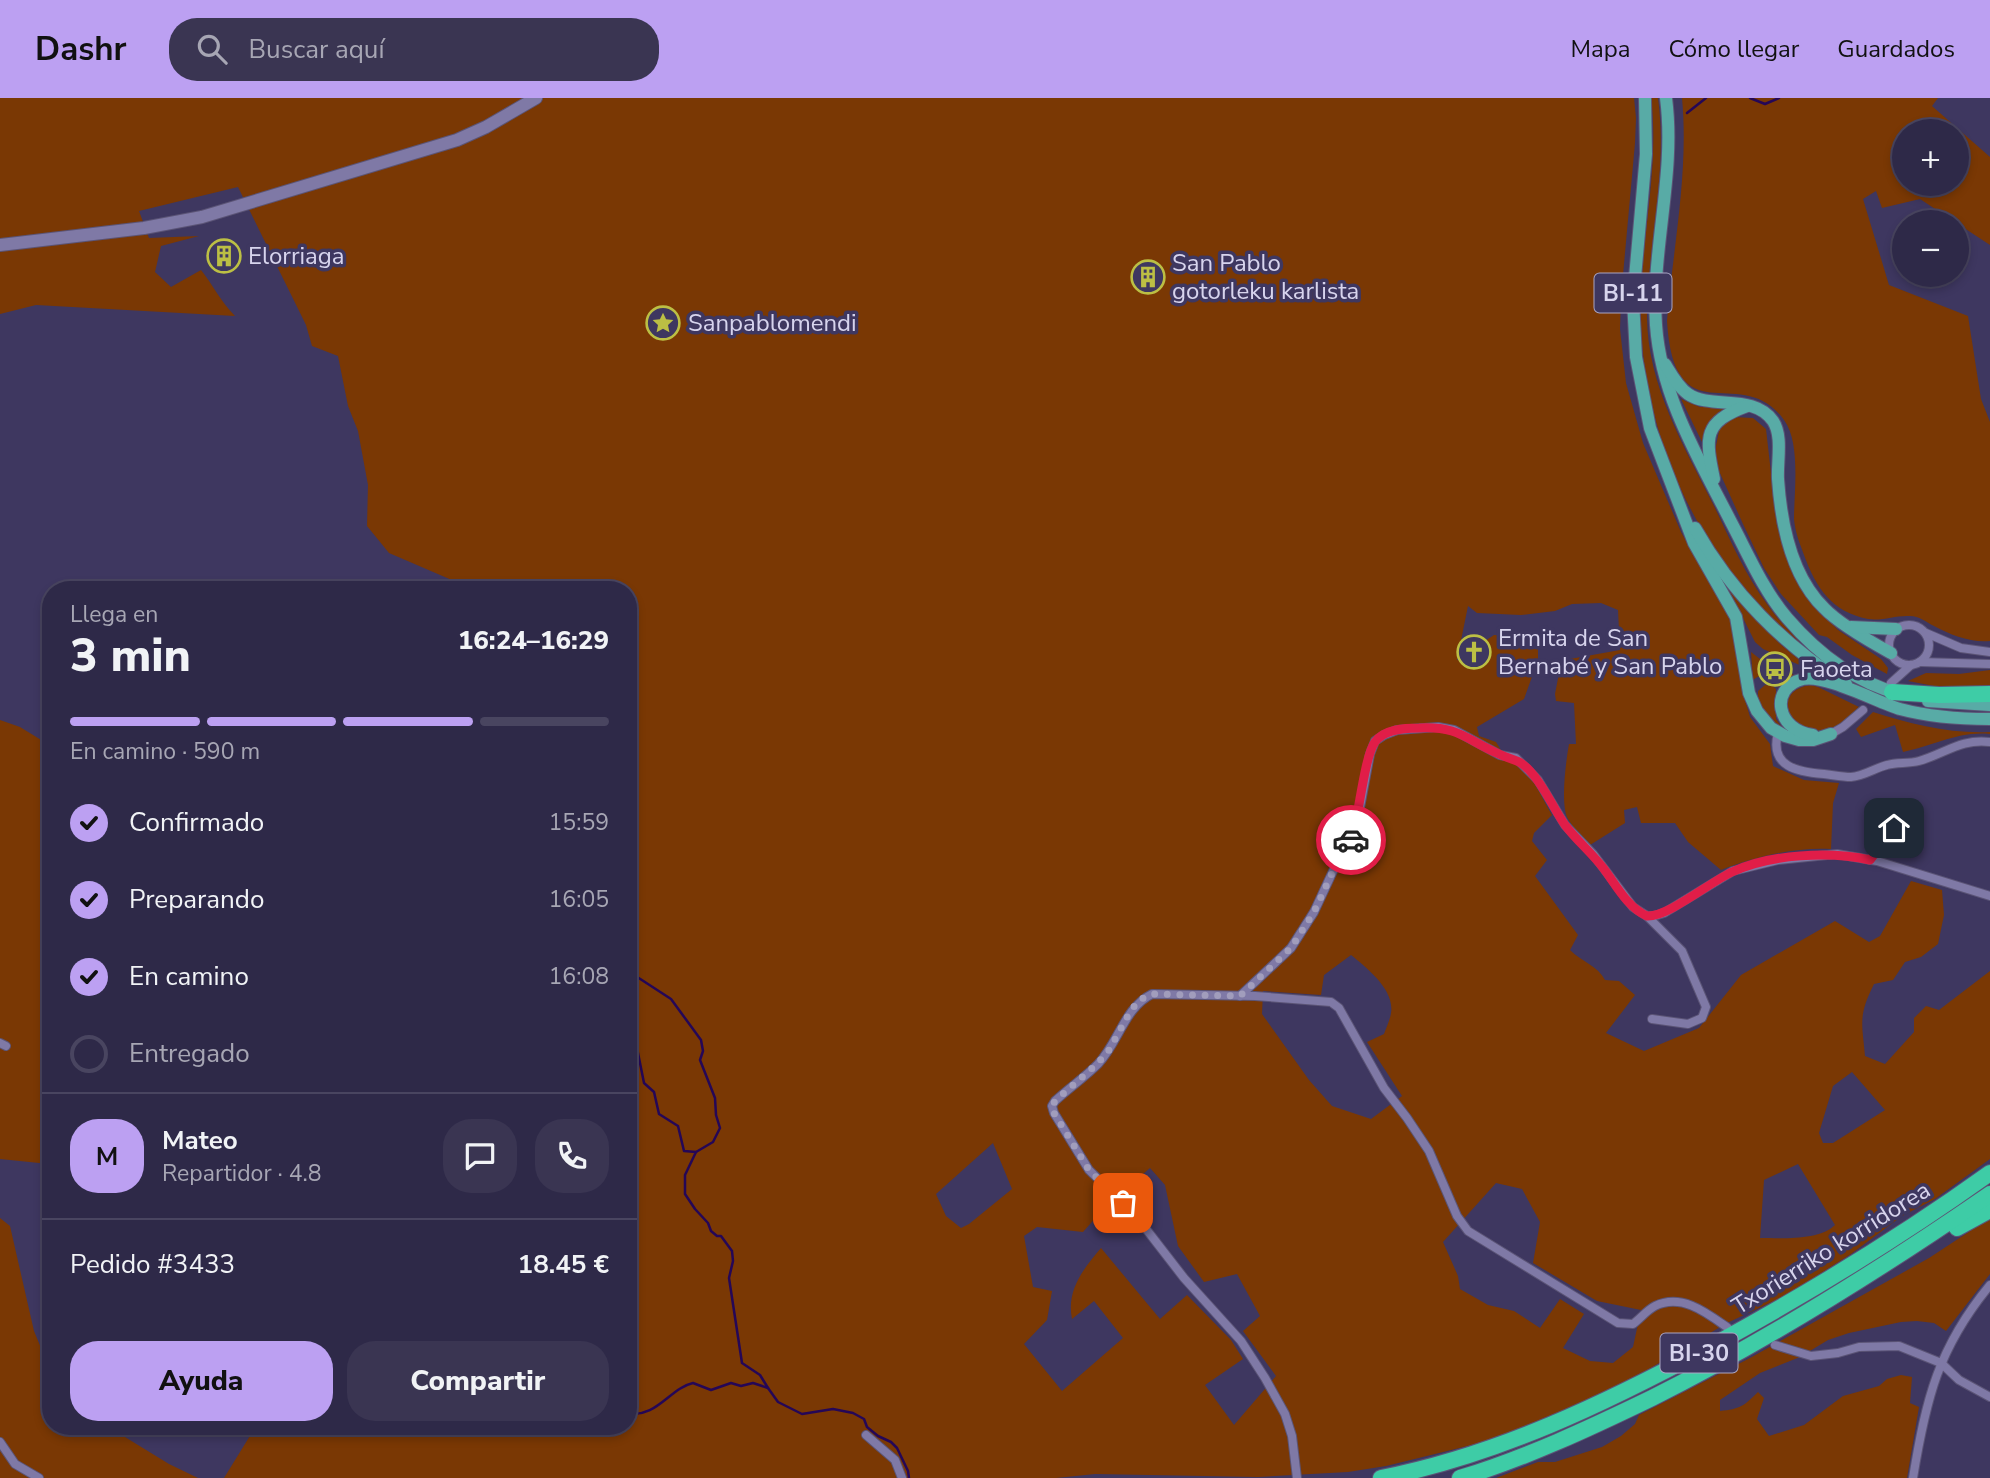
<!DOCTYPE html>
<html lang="es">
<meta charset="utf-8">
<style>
:root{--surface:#2e2948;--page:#3a3552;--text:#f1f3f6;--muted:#a7a6b4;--line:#494560;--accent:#bca0f2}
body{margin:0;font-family:"Nunito Sans",sans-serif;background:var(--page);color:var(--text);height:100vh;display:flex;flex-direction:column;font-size:26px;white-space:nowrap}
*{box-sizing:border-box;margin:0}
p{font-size:23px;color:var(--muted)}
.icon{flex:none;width:38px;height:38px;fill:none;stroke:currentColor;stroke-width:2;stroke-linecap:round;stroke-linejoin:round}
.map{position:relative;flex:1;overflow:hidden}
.side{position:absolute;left:42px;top:483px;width:595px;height:854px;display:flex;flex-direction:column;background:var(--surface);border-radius:28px;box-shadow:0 4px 10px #0003,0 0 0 2px var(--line)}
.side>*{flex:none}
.buttons{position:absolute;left:1892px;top:21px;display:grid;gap:14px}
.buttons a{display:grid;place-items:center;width:77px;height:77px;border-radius:50%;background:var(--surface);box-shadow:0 4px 10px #0003,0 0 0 2px var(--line);font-size:35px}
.pin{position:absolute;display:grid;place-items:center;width:60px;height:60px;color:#fff;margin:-30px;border-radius:14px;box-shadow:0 4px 10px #0006}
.courier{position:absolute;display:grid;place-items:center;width:70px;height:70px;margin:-35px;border:5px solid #e11d48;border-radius:50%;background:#fff;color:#222;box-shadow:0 2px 9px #0007}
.overview em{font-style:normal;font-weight:800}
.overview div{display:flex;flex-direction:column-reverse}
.overview{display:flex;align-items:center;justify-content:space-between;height:119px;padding:0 28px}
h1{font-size:46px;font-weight:800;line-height:52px}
.bar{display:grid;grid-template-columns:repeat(4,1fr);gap:10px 7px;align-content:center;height:84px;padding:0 28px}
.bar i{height:9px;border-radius:5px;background:var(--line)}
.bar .on{background:var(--accent)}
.bar p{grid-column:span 4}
.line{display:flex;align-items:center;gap:18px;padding:0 28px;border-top:2px solid var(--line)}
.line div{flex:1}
.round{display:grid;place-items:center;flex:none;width:74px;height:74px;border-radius:28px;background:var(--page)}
ol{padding:0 28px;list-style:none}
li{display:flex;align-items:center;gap:21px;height:77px}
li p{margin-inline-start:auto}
li .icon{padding:7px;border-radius:50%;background:var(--accent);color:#111;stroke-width:4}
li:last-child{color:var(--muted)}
li i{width:38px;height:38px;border:4px solid var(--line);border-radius:50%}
.primary-button{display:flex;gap:14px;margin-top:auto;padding:14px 28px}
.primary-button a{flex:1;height:80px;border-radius:28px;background:var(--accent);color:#111;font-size:28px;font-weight:800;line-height:80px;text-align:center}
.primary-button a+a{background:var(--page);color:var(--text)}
header{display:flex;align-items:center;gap:42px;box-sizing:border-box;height:98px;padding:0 35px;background:var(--accent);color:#111}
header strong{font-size:33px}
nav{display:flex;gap:38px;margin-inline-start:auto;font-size:24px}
.search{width:490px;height:63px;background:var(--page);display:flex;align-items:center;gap:18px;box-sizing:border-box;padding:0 24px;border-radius:28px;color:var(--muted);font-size:26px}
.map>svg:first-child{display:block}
.green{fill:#7a3804;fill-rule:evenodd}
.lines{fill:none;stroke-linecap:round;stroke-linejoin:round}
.stream{stroke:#250757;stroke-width:2.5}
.street-casing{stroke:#5b5476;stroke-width:10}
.secondary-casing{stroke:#5b5476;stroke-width:14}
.primary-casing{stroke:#5b5476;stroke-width:14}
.highway-casing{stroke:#5b5476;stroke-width:18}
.street{stroke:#7f79a6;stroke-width:8}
.secondary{stroke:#7f79a6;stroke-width:12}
.primary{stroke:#58aba6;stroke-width:12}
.highway{stroke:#3ecca6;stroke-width:16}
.done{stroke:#a19dbc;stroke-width:7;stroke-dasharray:0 12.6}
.route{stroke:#e11d48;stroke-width:9}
.labels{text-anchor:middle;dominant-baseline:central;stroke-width:7;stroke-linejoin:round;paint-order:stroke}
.shield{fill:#3e3760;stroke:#a9a5c3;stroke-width:2}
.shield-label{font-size:23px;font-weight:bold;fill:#d7d4ed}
.poi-label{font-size:24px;fill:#d7d4ed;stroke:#3e3760;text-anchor:start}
.street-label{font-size:24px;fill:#d7d4ed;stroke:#3e3760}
</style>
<header>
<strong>Dashr</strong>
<div class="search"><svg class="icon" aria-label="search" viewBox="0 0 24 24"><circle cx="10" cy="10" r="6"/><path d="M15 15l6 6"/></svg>Buscar aquí</div>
<nav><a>Mapa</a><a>Cómo llegar</a><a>Guardados</a></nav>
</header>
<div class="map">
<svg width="1990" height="1380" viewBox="0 0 1990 1380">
<rect width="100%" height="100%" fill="#3e3760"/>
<g class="green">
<path d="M0 0H1634L1636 20 1635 45 1621 199 1620 231 1626 285 1643 345 1681 434 1730 521 1745 602 1750 619 1770 646 1773 668 1804 682 1839 685 1833 705 1831 751C1794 749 1755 759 1721 772L1688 744 1675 725H1641L1637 709 1624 712 1625 725 1590 747C1582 739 1574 731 1568 721 1560 707 1566 663 1569 646H1576L1574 605 1556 603 1555 596 1560 570 1570 561 1620 552 1618 512 1601 505 1572 506 1555 513 1521 517 1477 515 1468 508 1457 562 1479 566 1485 543 1494 537 1535 540 1538 550V562L1524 601 1477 629 1479 638 1496 644 1507 662C1530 669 1540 697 1552 717L1534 735 1532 743 1547 762 1535 778 1578 837 1570 852C1582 864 1598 868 1605 882L1619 883 1635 897 1606 935 1644 953 1699 930 1741 877 1835 823 1869 844 1880 838 1911 783 1942 792 1944 817 1938 846 1921 859 1905 864 1893 882 1874 886C1858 918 1862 924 1865 958L1885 966 1914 934V920L1926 908 1939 912 1990 873V1061L1935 1101 1902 1118 1851 1156 1785 1198 1727 1225 1649 1271 1588 1302 1488 1343 1386 1368 1348 1374 1258 1379 1095 1376 1056 1380H224L256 1328H628V492H475L389 455 367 428 368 387 358 333 348 308 338 258 312 248 306 227 238 89 139 113 149 140 199 138 161 148 155 174 171 189 201 172C213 187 221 204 235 218L36 207 0 216ZM1351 857C1367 870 1395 892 1391 915 1390 922 1386 930 1384 936L1367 944 1402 998 1371 1021 1332 1008 1309 982 1262 916 1263 893 1321 897 1324 877ZM1852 974 1885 1012 1833 1045H1823L1819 1035 1833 988ZM993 1045 1012 1091 969 1126 961 1130 946 1118 936 1096ZM1798 1066 1835 1127C1819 1143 1781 1140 1760 1140L1764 1082ZM1150 1070 1165 1087 1178 1148 1204 1184 1237 1176 1260 1218 1243 1233 1276 1278 1234 1327 1205 1287 1243 1261 1231 1242 1187 1197 1160 1221 1101 1150C1084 1170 1066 1192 1072 1221L1094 1203 1123 1240 1062 1293 1024 1246 1047 1222 1052 1193 1033 1189 1024 1138 1037 1129 1083 1134 1107 1107ZM1496 1085 1522 1091 1540 1124 1533 1165 1597 1203 1641 1212 1633 1249 1613 1265 1590 1263 1563 1250 1584 1216 1560 1201 1540 1230 1514 1213 1488 1207 1460 1191 1458 1178 1443 1144Z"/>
<path d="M1651 0H1658C1668 73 1648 145 1647 218 1647 287 1684 348 1714 408 1730 441 1745 477 1767 506 1777 521 1790 533 1802 547 1774 524 1749 499 1727 471 1719 462 1713 450 1707 440 1661 365 1637 279 1641 191 1644 128 1659 63 1651 0Z"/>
<path d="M1682 0H1938L1932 8 1990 59V147L1920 101 1882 110 1876 93 1863 101 1889 187 1968 218 1981 301 1990 324V543C1971 545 1951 537 1934 528 1926 524 1919 518 1910 518 1896 517 1883 523 1868 521 1832 514 1816 490 1804 457 1800 446 1795 434 1794 421 1794 394 1801 345 1784 322 1742 262 1674 342 1667 223 1673 149 1689 75 1682 0ZM1904 33H1956V86H1904Z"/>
<path d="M1681 301 1700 309H1728C1712 316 1707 328 1702 344Z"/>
<polygon points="1733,319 1753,320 1766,331 1777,428 1789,465 1806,499 1838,532 1881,561 1888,570 1887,576 1852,557 1827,539 1819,537 1781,496 1764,470 1743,426 1719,373 1715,353 1720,328"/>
<polygon points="1727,488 1779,545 1813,573 1763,551 1755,544"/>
<path d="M1751 554 1764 564 1794 577 1783 585C1774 577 1763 574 1753 582Z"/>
<polygon points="1990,572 1990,589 1950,591 1908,583 1926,575 1959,576"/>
<path d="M1765 587 1773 588 1776 591V621L1784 632C1770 627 1757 608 1758 593Z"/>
<path d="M1811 587 1818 589 1859 609C1852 615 1846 623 1838 627 1796 650 1764 593 1811 587Z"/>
<path d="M1873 614C1910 626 1951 636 1990 634V636C1958 633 1933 648 1903 654L1895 627 1861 639 1856 631Z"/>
<polygon points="0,622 20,629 51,648 51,1065 49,1066 0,1061"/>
<polygon points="0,1120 10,1128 34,1233 51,1274 51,1328 107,1328 169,1366 198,1380 0,1380"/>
<path d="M1990 1120V1176L1946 1233 1934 1225 1917 1223 1901 1224 1849 1235 1828 1242 1800 1259 1760 1275 1720 1302V1313C1740 1311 1744 1308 1758 1294L1764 1300 1757 1321 1769 1338 1804 1327 1843 1298 1879 1288 1887 1281 1901 1277 1912 1279 1910 1305 1919 1309 1907 1380H1496L1538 1364H1555L1602 1349 1621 1338 1635 1326 1639 1317 1750 1260 1929 1160Z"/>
</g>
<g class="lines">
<g class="stream">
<polyline points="1750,0 1765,6 1779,0"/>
<polyline points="1687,15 1706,0"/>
<polyline points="628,873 671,901 701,942 703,953 700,962 715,1000 716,1017 720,1030 713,1044 696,1054"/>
<polyline points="628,946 637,950 644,985 654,994 659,1016 678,1028 684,1053 696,1054 685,1077 685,1096 695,1111 708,1125 711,1133 717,1138 721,1138 732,1153 733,1163 729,1180 742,1265 760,1277 768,1290"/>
<path d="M628 1315C656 1321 670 1290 693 1285L711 1292 731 1285 741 1288 753 1285 768 1290 778 1304 802 1316 833 1311 853 1315 864 1321 867 1329 878 1338 891 1344 897 1350 908 1373 909 1380"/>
</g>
<defs>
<g id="street">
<circle cx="1909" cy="547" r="20"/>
<polyline points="1926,535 1961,550 1990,554"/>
<polyline points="1920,564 1990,566"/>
<polyline points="1891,585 1911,567"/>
<path d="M1778 635C1769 669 1798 674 1824 676 1833 677 1842 679 1851 679 1864 678 1875 670 1887 667 1897 664 1908 666 1919 663 1944 656 1962 640 1990 644"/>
<polyline points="1831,636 1843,629 1863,612"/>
<path d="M1870 762C1882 748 1895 738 1892 719"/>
<polyline points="1647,818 1682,853 1706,909 1702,920 1688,926 1652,921"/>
<polyline points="1240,898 1291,850 1314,814 1334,771 1351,742 1358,720 1370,656 1375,643 1384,637 1397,632 1438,629 1454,632 1500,657 1516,660 1538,682 1565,727 1593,756 1633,809 1647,818 1654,818 1664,815 1733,773 1778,762 1837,756 1877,763 1990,798"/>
<polyline points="0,945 6,948"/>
<polyline points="1775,1247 1811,1258 1838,1255 1859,1249 1899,1248 1941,1265 1959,1282 1990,1299"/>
<polyline points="866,1337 895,1362 902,1380"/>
<polyline points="0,1344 15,1366 39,1380"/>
<path d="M1297 1380 1292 1338 1285 1316 1265 1280 1241 1243 1184 1180 1136 1118 1089 1072 1054 1015 1052 1008 1055 1003C1069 990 1085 979 1098 966 1119 944 1124 910 1152 896L1255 898 1331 904 1339 910 1384 990 1407 1020 1429 1053 1457 1118 1468 1133 1618 1225 1633 1226C1640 1221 1647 1212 1655 1208 1682 1195 1707 1215 1728 1230"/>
<path d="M1913 1380C1926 1301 1938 1250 1990 1187"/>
</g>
<polyline id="secondary" points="0,147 144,130 202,119 457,42 486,29 536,0"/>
<g id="primary">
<polyline points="1645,0 1646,56 1633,202 1636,259 1650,330 1694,445 1736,519 1749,595 1757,613 1771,630 1785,638 1799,642 1813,642 1831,636"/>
<path d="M1666 0C1676 76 1651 152 1656 227 1661 299 1699 361 1731 424 1748 456 1763 492 1787 520 1817 555 1855 584 1900 596"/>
<path d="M1665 266C1671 276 1678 289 1688 296 1711 312 1754 295 1773 323 1783 338 1777 363 1778 381 1781 425 1791 478 1824 510 1839 526 1871 544 1891 555"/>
<path d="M1714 381C1705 339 1703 324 1747 308"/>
<path d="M1695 430C1731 494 1784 548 1846 586"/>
<polyline points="1851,529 1896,531"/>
<polyline points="1928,603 1990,607"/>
<path d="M1813 637C1777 633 1768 590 1803 581 1825 576 1877 604 1900 611 1930 619 1959 621 1990 621"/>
</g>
<g id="highway">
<polyline points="1892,594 1939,597 1990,596"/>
<polyline points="1957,1130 1990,1112"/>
<path d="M1381 1380C1498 1357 1606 1305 1710 1249 1807 1196 1901 1139 1990 1075"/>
<path d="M1460 1380C1526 1360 1590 1330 1652 1300 1770 1241 1881 1171 1990 1096"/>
</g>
</defs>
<use href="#street" class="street-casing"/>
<use href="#secondary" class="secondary-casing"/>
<use href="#primary" class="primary-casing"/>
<use href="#highway" class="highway-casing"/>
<use href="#street" class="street"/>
<use href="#secondary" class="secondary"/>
<use href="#primary" class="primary"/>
<use href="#highway" class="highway"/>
</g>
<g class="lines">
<polyline class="done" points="1123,1105 1089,1072 1054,1015 1052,1008 1055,1003 1097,966 1109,952 1130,914 1139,902 1152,896 1240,898 1291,850 1314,814 1334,771 1351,742"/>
<path class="route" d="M1351 742C1359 719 1364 659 1375 644 1384 631 1405 630 1419 630 1459 628 1465 641 1499 656 1513 663 1518 660 1530 673 1545 689 1553 710 1565 727 1577 743 1592 755 1604 771 1616 787 1628 810 1647 818 1668 819 1710 784 1732 774 1770 756 1830 753 1870 762L1894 730"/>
</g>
<defs>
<symbol id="building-ring" viewBox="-11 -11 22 22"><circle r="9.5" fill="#3e3760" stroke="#bcbf44" stroke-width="1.5"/><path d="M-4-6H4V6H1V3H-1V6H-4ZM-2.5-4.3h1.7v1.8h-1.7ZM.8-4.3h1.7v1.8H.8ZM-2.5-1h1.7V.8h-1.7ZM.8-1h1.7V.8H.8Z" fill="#bcbf44"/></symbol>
<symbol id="sight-ring" viewBox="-11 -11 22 22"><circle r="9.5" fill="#3e3760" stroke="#bcbf44" stroke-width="1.5"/><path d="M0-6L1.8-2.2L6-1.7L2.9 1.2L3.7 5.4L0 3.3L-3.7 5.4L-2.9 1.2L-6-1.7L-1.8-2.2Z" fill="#bcbf44"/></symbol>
<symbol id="church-ring" viewBox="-11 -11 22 22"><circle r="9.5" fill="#3e3760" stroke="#bcbf44" stroke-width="1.5"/><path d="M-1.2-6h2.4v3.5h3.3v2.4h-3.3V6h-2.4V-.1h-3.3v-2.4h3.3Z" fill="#bcbf44"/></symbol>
<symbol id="bus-ring" viewBox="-11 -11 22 22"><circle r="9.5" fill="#3e3760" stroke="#bcbf44" stroke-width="1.5"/><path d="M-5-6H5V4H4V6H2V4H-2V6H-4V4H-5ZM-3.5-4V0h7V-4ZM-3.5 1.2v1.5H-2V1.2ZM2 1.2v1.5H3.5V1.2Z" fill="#bcbf44"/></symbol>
</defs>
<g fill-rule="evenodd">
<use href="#building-ring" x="205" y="139" width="38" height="38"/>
<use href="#building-ring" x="1129" y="160" width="38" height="38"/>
<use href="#sight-ring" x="644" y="206" width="38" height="38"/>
<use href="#church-ring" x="1455" y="535" width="38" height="38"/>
<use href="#bus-ring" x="1756" y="552" width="38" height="38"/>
</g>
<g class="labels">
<g class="shield">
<rect x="1594.5" y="175.5" width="77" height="39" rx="5"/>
<rect x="1660.5" y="1235.5" width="77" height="39" rx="5"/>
</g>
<g class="shield-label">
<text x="1633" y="195">BI-11</text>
<text x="1699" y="1255">BI-30</text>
</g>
<g class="poi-label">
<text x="248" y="158">Elorriaga</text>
<text x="1172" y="165">San Pablo<tspan x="1172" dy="28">gotorleku karlista</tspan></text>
<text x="688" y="225">Sanpablomendi</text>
<text x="1498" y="540">Ermita de San<tspan x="1498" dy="28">Bernabé y San Pablo</tspan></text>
<text x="1800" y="571">Faoeta</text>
</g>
<g class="street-label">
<text transform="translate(1831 1150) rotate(-32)">Txorierriko korridorea</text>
</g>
</g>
</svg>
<div class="buttons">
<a>+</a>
<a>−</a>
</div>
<div class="pin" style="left:1123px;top:1105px;background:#ea580c"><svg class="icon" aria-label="bag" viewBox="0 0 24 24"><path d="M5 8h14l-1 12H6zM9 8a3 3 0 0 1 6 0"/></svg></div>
<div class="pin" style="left:1894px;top:730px;background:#1f2937"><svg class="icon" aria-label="home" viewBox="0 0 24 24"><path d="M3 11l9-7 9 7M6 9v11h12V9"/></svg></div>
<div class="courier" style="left:1351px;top:742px"><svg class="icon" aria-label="car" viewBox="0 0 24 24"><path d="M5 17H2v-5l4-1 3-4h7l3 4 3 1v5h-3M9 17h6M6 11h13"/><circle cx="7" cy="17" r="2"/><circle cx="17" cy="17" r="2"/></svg></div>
<section class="side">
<div class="overview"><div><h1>3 min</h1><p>Llega en</p></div><em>16:24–16:29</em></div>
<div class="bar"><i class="on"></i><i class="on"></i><i class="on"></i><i></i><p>En camino · 590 m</p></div>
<ol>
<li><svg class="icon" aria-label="check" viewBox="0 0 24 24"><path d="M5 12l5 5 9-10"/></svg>Confirmado<p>15:59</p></li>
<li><svg class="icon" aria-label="check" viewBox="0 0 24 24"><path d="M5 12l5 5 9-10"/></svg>Preparando<p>16:05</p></li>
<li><svg class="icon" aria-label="check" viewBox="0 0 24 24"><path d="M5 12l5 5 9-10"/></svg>En camino<p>16:08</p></li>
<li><i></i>Entregado</li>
</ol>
<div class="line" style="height:126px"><b class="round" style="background:var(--accent);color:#111">M</b><div><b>Mateo</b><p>Repartidor · 4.8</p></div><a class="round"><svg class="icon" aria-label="chat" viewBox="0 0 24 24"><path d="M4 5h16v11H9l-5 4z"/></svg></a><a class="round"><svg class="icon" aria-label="phone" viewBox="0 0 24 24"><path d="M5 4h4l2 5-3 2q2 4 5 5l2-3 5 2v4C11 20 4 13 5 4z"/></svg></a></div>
<div class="line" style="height:91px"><div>Pedido #3433</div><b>18.45 €</b></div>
<div class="primary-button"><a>Ayuda</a><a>Compartir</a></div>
</section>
</div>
